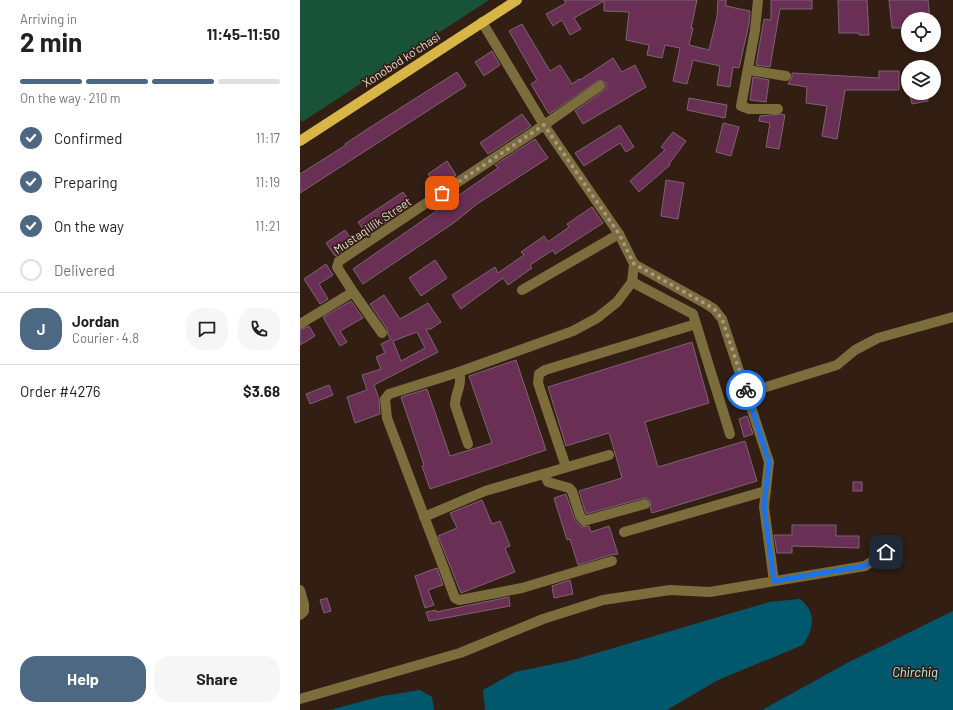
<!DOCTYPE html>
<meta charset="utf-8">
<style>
:root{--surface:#fff;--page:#f6f6f6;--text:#222;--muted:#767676;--line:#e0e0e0;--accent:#4c6883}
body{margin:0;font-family:Barlow,sans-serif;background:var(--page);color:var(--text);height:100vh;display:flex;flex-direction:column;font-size:15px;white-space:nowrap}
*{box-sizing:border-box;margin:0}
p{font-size:13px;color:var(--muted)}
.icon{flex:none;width:22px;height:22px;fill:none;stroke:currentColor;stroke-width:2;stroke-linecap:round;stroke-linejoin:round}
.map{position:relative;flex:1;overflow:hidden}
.details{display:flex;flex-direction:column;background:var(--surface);width:300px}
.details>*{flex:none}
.controls{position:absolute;left:601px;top:12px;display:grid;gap:8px}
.controls a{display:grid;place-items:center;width:40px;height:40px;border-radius:50%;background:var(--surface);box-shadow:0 2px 6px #0003;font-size:20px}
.pin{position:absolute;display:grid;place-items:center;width:34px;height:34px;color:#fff;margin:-17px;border-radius:8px;box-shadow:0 2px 6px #0006}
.courier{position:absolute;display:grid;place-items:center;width:40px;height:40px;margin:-20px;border:3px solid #1a73e8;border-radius:50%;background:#fff;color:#222;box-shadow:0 1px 5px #0007}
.overview em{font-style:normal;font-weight:700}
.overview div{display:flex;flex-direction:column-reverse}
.overview{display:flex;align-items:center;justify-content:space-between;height:68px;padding:0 20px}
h1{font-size:26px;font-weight:700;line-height:30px}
.bar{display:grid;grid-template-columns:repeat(4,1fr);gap:6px 4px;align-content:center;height:48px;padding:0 20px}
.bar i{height:5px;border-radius:3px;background:var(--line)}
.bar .on{background:var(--accent)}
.bar p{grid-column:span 4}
.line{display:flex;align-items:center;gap:10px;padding:0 20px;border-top:1px solid var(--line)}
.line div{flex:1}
.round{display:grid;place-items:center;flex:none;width:42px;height:42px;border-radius:16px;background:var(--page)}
ol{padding:0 20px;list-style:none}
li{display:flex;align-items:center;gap:12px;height:44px}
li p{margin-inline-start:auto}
li .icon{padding:4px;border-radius:50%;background:var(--accent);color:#fff;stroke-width:4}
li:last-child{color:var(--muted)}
li i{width:22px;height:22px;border:2px solid var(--line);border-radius:50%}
.action{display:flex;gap:8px;margin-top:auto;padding:8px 20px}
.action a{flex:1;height:46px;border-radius:16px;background:var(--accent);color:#fff;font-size:16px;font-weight:700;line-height:46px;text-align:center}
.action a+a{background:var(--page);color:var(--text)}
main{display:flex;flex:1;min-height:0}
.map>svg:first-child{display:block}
.green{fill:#185339}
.water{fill:#01586c}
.building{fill:#692f55;stroke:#7d6472;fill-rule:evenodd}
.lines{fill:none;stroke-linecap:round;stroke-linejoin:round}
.minor{stroke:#7c6d3c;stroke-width:10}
.major{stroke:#d7b647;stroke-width:10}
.done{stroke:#a7978e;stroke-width:4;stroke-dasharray:0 7.2}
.route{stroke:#1a73e8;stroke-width:5}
.labels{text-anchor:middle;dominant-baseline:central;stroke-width:3.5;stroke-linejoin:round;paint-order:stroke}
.street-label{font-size:12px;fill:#e6d8d1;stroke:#321e13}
.water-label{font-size:13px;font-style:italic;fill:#bdeaf9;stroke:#321e13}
</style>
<main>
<section class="details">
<div class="overview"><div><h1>2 min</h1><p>Arriving in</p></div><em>11:45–11:50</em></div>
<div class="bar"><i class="on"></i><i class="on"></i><i class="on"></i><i></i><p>On the way · 210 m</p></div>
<ol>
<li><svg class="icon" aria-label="check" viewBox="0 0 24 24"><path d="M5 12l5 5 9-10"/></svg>Confirmed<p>11:17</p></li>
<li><svg class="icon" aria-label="check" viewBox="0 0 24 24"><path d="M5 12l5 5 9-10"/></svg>Preparing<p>11:19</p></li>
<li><svg class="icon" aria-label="check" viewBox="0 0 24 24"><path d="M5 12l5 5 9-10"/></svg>On the way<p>11:21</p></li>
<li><i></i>Delivered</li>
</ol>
<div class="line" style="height:72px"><b class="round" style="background:var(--accent);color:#fff">J</b><div><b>Jordan</b><p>Courier · 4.8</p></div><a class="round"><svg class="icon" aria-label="chat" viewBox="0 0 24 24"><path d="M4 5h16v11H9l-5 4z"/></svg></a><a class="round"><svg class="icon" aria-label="phone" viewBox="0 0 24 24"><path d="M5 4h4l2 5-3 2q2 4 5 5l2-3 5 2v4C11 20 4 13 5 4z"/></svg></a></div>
<div class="line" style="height:52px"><div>Order #4276</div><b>$3.68</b></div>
<div class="action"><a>Help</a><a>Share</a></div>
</section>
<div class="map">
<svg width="653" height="710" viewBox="0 0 653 710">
<rect width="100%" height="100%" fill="#321e13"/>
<polygon class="green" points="0,0 189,0 2,122 0,118"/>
<g class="water">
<path d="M500 599C517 613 514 628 503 645L418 680 367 710H185L183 690 215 672 273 660 469 602Z"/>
<polygon points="653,611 653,710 462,710 547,663"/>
<polygon points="120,690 132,697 134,710 30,710 82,696"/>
</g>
<g class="building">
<polygon points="264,0 397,0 391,28 393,28 389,45 409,50 417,17 418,0 426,0 426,6 450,11 449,24 439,68 433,67 430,87 417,85 420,66 393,60 387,84 373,81 380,48 365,45 362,58 347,55 349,45 326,40 329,12 304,11 304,1 274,18 281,29 270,35 262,20 253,26 246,14 266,3"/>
<polygon points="471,0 512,0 512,9 480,9 470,67 456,65 464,19 471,20"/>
<polygon points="538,0 567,0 569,35 559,35 559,33 539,33"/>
<polygon points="589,0 628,0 630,19 608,19 608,28 592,28"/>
<polygon points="222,24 250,71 260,65 272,84 279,79 280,80 313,58 322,72 335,65 346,87 283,124 275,111 306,89 306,83 299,80 249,114 231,84 237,80 209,31"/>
<polygon points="192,51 200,65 184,76 175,62"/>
<polygon points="579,71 599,71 599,90 545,90 537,139 522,136 527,106 506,103 507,87 488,84 492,77 492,73 579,78"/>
<polygon points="157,72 166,86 0,193 0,174 46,145 45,144 69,128"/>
<polygon points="453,77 469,80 466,102 450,100"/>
<polygon points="627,93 628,101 612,104 610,96"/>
<polygon points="389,98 427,105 425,118 387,110"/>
<polygon points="222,114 231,126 188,154 180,143"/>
<polygon points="481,114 485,115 479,149 466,147 470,123 459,121 460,116"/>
<polygon points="423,123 439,127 431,156 416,152"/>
<polygon points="320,125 334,147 326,152 320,143 284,166 275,153"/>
<polygon points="373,132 386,141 369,164 370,165 339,192 330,181 365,150 361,147"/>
<polygon points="235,139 248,158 177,204 155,222 63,284 53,269 198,168 195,165"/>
<polygon points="147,161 156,175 137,188 128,174"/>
<polygon points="366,180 384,183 378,219 361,216"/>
<polygon points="103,192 112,205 67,235 58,222"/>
<polygon points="292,207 303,223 255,254 253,250 230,265 232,268 208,285 203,278 161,309 152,295 195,267 198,273 224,255 221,252 244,236 248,242 269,227 267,224"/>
<polygon points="45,230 54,243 35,256 26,243"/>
<polygon points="135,260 147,278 121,296 109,278"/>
<polygon points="26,264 33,275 19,284 28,299 20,304 4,279"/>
<path d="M84 295 100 319 128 303 141 322 131 329H126L138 352 74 385 79 399 80 414 55 423 47 397 67 390 62 375 81 369 76 357 85 353 81 344 91 339 88 335 87 329 70 304ZM117 332 125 348 101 361 93 341Z"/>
<polygon points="51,301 63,318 40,331 47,342 40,346 23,317"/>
<polygon points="9,326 15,336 0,345 0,330"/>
<polygon points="392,342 409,403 345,422 358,467 445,441 457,481 352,513 350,508 351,502 347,498 344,498 286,514 279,491 322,478 315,453 309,433 266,446 248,387"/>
<polygon points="216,360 246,450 130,489 122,466 124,465 101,397 127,389 150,456 192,443 169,376"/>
<polygon points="29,385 33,395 10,404 6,394"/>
<polygon points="447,416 453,434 444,437 439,419"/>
<rect x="553" y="482" width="9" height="9"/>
<polygon points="266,494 274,518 279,525 282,527 289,526 291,532 309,526 318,554 310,555 278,565 270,539 267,540 254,498"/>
<polygon points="182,500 192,524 200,521 210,546 205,548 215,572 161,593 138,536 157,528 150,513"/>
<polygon points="492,525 536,525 536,536 559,536 559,548 492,546 492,553 477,553 474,535 492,535"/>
<polygon points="137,568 143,585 128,590 134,605 125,608 115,576"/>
<polygon points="270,580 273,594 254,598 252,586"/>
<polygon points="209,597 210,606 129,621 126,612 136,610 136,612"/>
<polygon points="27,598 31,611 24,613 20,600"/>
</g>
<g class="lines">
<g class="minor">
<polyline points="458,0 455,30 441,106 449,109 478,109"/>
<polyline points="182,22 244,125 319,234 334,264 332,282 317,302 297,318 273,331 159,372 89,394 85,399 87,418 155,598 159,600 165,599 222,588 312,561"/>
<polyline points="448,70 486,76"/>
<polyline points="334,264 406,304 414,309 422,319 469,462 464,507 474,581"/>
<polyline points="222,290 319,234"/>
<polyline points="53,292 82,333"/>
<polyline points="0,324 53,292 37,267 39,261 244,125 300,86"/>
<polyline points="396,324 430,434"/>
<path d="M159 372C163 385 155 393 155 405L168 444"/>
<polyline points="447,393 537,365 555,350 578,338 653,317"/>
<polyline points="266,467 238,383 239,374 245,370 396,324 393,314 332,282"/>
<polyline points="244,474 248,482 269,488 272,491 280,516 284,521 345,504"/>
<polyline points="124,517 185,491 309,455"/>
<polyline points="324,532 466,491"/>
<polyline points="0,590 4,604 4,611 0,615"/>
<polyline points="0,699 160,653 243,619 303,600 370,590 410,592 565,566 586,552"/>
</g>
<polyline class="major" points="0,141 217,0"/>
</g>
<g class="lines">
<polyline class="done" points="142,193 244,125 319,234 334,264 406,304 414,309 422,319 446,390"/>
<polyline class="route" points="446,390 469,462 464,507 474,581 565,566 586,552"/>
</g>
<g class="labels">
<g class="street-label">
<text transform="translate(101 59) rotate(-33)">Xonobod koʻchasi</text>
<text transform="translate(72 225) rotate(-34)">Mustaqillik Street</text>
</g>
<g class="water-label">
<text x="615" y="672">Chirchiq</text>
</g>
</g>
</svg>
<div class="controls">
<a><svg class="icon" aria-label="locate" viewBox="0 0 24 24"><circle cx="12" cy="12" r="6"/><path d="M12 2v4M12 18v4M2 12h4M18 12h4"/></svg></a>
<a><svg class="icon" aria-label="layers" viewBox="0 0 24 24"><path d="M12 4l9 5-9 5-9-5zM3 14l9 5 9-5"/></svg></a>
</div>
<div class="pin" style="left:142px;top:193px;background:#ea580c"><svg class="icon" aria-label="bag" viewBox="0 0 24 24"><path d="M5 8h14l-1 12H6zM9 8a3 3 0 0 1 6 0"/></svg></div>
<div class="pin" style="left:586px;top:552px;background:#1f2937"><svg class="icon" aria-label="home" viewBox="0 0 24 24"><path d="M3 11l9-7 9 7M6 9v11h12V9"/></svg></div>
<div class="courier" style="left:446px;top:390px"><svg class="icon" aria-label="bike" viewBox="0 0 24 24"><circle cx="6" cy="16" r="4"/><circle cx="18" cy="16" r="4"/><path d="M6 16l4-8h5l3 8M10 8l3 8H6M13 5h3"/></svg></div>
</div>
</main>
